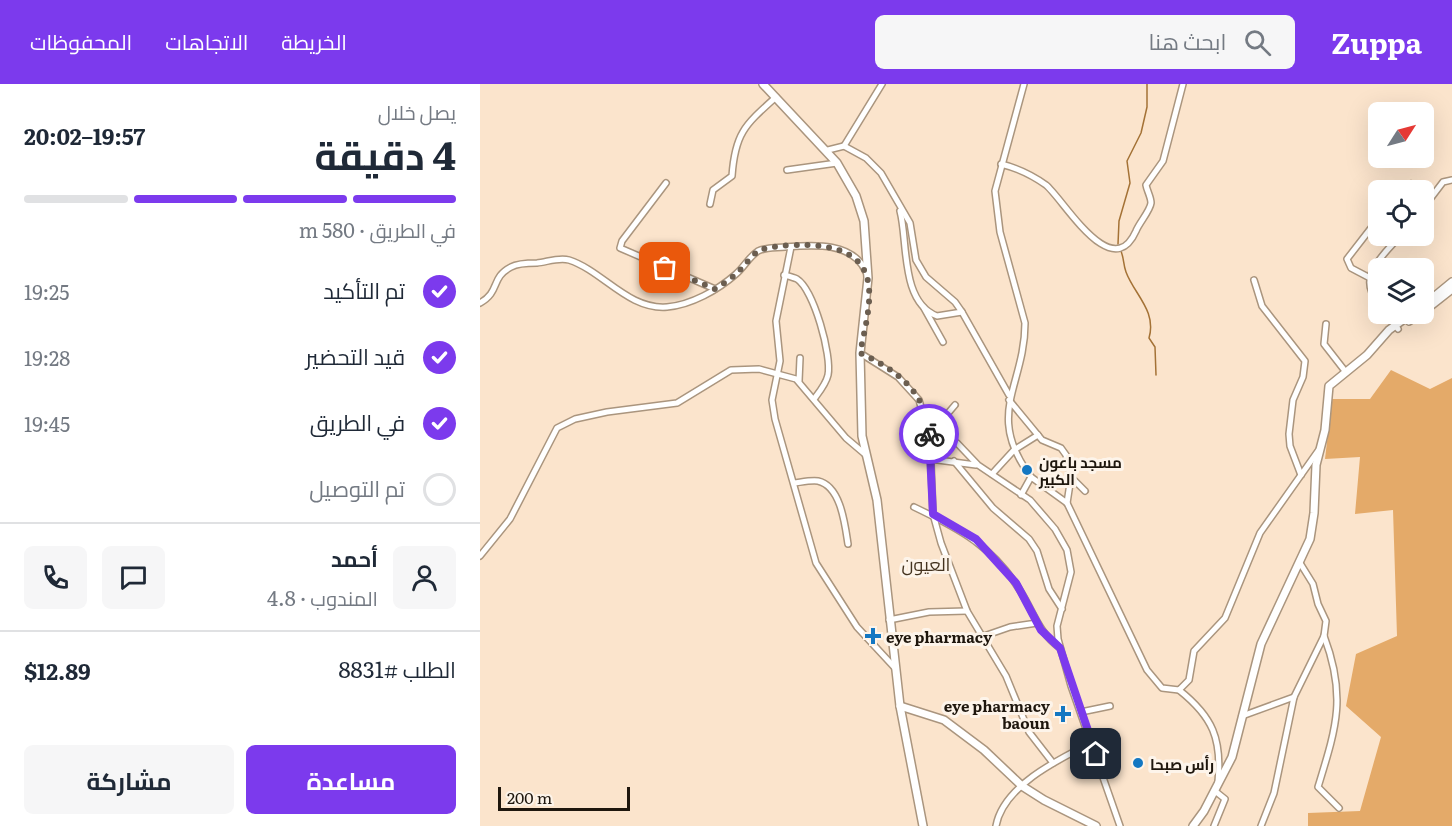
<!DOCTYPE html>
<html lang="ar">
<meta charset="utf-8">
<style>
:root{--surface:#fff;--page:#f6f6f7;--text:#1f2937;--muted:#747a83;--line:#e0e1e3;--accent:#7c3aed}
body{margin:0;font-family:Literata,Cairo,serif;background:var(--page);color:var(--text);direction:rtl;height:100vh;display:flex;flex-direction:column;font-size:22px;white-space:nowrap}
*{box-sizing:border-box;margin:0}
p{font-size:20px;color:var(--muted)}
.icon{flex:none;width:33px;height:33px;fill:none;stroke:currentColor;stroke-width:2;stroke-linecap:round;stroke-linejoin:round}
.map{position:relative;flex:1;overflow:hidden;direction:ltr}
.details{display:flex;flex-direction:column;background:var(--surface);width:480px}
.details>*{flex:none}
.needle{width:39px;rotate:54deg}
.tools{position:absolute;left:888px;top:18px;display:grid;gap:12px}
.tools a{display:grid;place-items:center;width:66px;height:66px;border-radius:9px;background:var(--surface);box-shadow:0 6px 24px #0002;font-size:30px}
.scale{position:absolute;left:18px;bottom:15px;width:132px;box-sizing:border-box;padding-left:6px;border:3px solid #1e160d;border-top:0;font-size:16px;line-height:21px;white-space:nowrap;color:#1e160d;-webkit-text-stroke:4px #fdf4ea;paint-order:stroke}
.pin{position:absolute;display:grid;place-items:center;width:51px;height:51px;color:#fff;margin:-26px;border-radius:12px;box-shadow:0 3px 9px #0006}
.courier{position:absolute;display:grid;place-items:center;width:60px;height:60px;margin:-30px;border:4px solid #7c3aed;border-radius:50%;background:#fff;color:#222;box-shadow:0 2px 8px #0007}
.headline em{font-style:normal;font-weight:700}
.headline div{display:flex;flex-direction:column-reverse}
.headline{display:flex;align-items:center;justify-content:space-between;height:102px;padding:0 24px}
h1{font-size:39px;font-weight:700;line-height:45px}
.bar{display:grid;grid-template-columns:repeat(4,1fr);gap:9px 6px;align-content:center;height:72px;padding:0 24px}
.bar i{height:8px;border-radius:4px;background:var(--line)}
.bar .active{background:var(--accent)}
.bar p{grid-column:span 4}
.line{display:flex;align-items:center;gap:15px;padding:0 24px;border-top:2px solid var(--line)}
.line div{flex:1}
.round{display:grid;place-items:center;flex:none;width:63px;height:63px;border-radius:9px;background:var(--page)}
ol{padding:0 24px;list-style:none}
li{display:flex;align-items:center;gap:18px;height:66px}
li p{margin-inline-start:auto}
li .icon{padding:6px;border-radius:50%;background:var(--accent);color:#fff;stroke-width:4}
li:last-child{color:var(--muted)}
li i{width:33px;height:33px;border:3px solid var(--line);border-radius:50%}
.button{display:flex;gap:12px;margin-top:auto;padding:12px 24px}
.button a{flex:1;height:69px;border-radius:9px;background:var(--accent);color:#fff;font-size:24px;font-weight:700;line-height:69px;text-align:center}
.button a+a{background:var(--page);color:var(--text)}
header{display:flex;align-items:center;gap:36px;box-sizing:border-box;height:84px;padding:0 30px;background:var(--accent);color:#fff}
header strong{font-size:28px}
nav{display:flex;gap:33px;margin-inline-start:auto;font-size:21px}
.search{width:420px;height:54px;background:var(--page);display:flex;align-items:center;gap:15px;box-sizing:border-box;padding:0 21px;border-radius:9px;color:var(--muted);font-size:22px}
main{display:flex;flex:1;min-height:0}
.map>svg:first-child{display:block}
.green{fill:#e4aa69}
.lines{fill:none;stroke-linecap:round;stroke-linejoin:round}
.stream{stroke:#a47236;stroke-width:1.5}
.minor-casing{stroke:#aa957e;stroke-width:8}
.tertiary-casing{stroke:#aa957e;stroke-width:10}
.minor{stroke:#fff;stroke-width:5}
.tertiary{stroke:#fff;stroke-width:7}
.done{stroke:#6b5e50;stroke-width:6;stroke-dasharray:0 10.8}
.route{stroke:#7c3aed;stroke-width:8}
.poi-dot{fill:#1377c2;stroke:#fdf4ea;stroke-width:2}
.labels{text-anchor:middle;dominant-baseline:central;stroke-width:6;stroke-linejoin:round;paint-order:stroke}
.poi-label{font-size:15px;font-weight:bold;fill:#1e160d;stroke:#fdf4ea;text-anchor:start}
.quarter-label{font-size:18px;fill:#44331f;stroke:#fdf4ea}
</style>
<header>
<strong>Zuppa</strong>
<div class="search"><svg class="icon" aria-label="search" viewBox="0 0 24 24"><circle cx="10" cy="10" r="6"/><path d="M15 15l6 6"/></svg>ابحث هنا</div>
<nav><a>الخريطة</a><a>الاتجاهات</a><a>المحفوظات</a></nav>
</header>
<main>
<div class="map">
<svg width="972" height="742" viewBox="0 0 972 742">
<rect width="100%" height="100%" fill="#fbe4cc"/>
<polygon class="green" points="911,286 950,305 972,294 972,742 828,742 828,729 880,727 901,653 866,622 876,570 917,552 913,426 875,430 880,373 845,375 852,315 890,315"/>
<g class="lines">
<g class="stream">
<polyline points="638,160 639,137 650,99 647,77 661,49 667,23 667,0"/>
<path d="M640 165C644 172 643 180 646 188 654 210 677 227 669 254L675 263 676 291"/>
</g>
<defs>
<g id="minor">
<path d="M544 0 515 107 520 148 545 239C545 302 504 330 551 393"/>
<polyline points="364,62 402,0"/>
<polyline points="348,66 364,62 386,74 401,89 430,139 436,176 446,193 475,218 482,228 529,311"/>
<path d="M521 80C537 84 552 91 566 101 584 116 632 201 656 147 659 139 670 127 671 119 671 113 667 107 666 101L683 77 703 0"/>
<polyline points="307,86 357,79"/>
<polyline points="186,99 142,157 140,164 235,205"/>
<polyline points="925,106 931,100"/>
<path d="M230 120 233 106 252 92C255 49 265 41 296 13"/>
<polyline points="944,123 963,98 972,96"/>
<path d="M420 127C428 156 420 218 457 232L482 228"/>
<polyline points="311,163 296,237 300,277 292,316 295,335 336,479 377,543 415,584"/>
<path d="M304 191C308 192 313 193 317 195 334 206 352 272 348 291 346 300 340 307 334 315"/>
<polyline points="890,194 871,184 867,175 898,135"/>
<polyline points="774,196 782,222 825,277 823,293 813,316 809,350 810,362 821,391"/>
<path d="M898 218C876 192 903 172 920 152"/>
<path d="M0 219C21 207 10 194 31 183 38 179 49 179 57 179 67 178 79 173 89 176 123 187 148 226 187 223 211 221 238 206 256 190 264 183 269 173 278 167 286 163 296 164 305 163 332 161 373 157 386 188"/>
<polyline points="444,224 463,258"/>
<polyline points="907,230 918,245"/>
<polyline points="846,240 844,260 865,287"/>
<polyline points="380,269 418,293 439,316 450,355 453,430 461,459 487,527 526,592 549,648 573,679"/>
<polyline points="319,297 320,274"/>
<polyline points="529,316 562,356 581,364 586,371 591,393 587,419"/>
<polyline points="447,345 477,359 498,381 550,416 575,445 587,466 591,488 577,542 578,555 591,602 640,742"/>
<polyline points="452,348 475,321"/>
<polyline points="450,375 496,381"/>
<polyline points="474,377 513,424 549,455 557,467 569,505 582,525"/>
<polyline points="512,390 534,366 558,351"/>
<polyline points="591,393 605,407"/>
<path d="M314 399C322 398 331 396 338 397 361 402 365 441 368 460"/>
<polyline points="541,411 551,393 587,419 667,586 682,604 699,606 709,596 714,567 745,534 780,449 838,367"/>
<path d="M434 423C480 445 514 463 541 508 554 529 559 549 580 564"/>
<polyline points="0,472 30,435 77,344 95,335 127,328 197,319 251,286 279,285 316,295 366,354 386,371"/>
<polyline points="409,536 449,528 487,527"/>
<polyline points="504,552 530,543 557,539"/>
<path d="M844 552C867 613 856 644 838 703L859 724"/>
<path d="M699 606C733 633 742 655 738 698"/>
<polyline points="601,628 630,622"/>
<polyline points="762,632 814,613"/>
<path d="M516 742C523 702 579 675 611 659"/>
<polyline points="734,742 745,715 735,707"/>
<polyline points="781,742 794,709 814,613 844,552 846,537 838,520 833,500 820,479"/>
</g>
<g id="tertiary">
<polyline points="283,0 357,79 376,112 384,137 388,194 380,269 382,352 397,416 420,622 443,742"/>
<polyline points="944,221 972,198"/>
<polyline points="944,227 972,205"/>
<polyline points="929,237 939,230"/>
<polyline points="420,622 464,636 504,666 542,702 564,716 616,742"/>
<polyline points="713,742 724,727 752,673 781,560 830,455 834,429 836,381 845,346 849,302 887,271 909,246 931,230"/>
</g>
</defs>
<use href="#minor" class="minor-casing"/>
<use href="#tertiary" class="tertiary-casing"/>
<use href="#minor" class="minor"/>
<use href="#tertiary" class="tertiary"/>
</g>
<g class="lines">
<path class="done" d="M185 184 235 205C243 200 251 195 257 189 265 182 271 171 280 166 293 161 326 160 340 162 406 170 390 220 380 269 405 280 435 299 444 327 447 335 446 343 449 350"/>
<polyline class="route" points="449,350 453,430 496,455 536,499 561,546 580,564 616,670"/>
</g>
<g class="poi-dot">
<circle cx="547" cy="386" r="6"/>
<path d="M390 543h6v6h6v6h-6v6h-6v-6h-6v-6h6z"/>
<path d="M580 621h6v6h6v6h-6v6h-6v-6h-6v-6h6z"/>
<circle cx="658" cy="679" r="6"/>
</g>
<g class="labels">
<g class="poi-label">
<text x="559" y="377">مسجد باعون<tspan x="559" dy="17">الكبير</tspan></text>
<text x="406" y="552">eye pharmacy</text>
<text x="570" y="621" text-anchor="end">eye pharmacy<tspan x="570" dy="17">baoun</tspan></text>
<text x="670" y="679">رأس صبحا</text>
</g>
<g class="quarter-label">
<text x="446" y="479">العيون</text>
</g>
</g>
</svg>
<div class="tools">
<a><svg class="needle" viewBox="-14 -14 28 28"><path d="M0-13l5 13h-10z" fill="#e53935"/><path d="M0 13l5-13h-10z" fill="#747a83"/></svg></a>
<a><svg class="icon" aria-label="locate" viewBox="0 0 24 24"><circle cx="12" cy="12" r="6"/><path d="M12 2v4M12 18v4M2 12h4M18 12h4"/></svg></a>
<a><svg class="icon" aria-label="layers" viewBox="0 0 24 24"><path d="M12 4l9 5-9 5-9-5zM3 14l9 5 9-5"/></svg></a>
</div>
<div class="scale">200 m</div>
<div class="pin" style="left:185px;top:184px;background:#ea580c"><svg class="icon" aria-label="bag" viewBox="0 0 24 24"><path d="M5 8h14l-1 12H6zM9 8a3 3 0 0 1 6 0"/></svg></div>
<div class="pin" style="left:616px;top:670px;background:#1f2937"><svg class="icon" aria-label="home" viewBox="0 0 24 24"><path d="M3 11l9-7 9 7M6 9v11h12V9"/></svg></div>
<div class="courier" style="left:449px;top:350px"><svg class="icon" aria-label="bike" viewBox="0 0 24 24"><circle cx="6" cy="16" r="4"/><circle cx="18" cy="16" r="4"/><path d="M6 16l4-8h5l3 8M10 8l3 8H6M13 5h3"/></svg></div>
</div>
<section class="details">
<div class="headline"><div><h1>4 دقيقة</h1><p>يصل خلال</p></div><em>19:57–20:02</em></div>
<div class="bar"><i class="active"></i><i class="active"></i><i class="active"></i><i></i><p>في الطريق · 580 m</p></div>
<ol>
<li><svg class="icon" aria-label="check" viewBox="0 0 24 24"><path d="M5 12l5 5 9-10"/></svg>تم التأكيد<p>19:25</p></li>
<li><svg class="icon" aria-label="check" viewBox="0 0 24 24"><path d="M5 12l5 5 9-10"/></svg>قيد التحضير<p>19:28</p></li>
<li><svg class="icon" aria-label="check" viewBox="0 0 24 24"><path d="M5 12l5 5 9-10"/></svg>في الطريق<p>19:45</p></li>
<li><i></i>تم التوصيل</li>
</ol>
<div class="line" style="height:108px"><a class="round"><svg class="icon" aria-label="person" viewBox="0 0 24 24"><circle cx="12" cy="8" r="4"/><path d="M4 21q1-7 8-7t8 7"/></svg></a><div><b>أحمد</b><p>المندوب · 4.8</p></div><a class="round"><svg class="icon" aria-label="chat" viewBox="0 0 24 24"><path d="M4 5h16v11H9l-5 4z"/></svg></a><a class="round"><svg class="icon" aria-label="phone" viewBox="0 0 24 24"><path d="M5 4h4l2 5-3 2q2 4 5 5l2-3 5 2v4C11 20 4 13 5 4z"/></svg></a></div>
<div class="line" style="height:78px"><div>الطلب #8831</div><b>$12.89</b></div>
<div class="button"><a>مساعدة</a><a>مشاركة</a></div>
</section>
</main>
